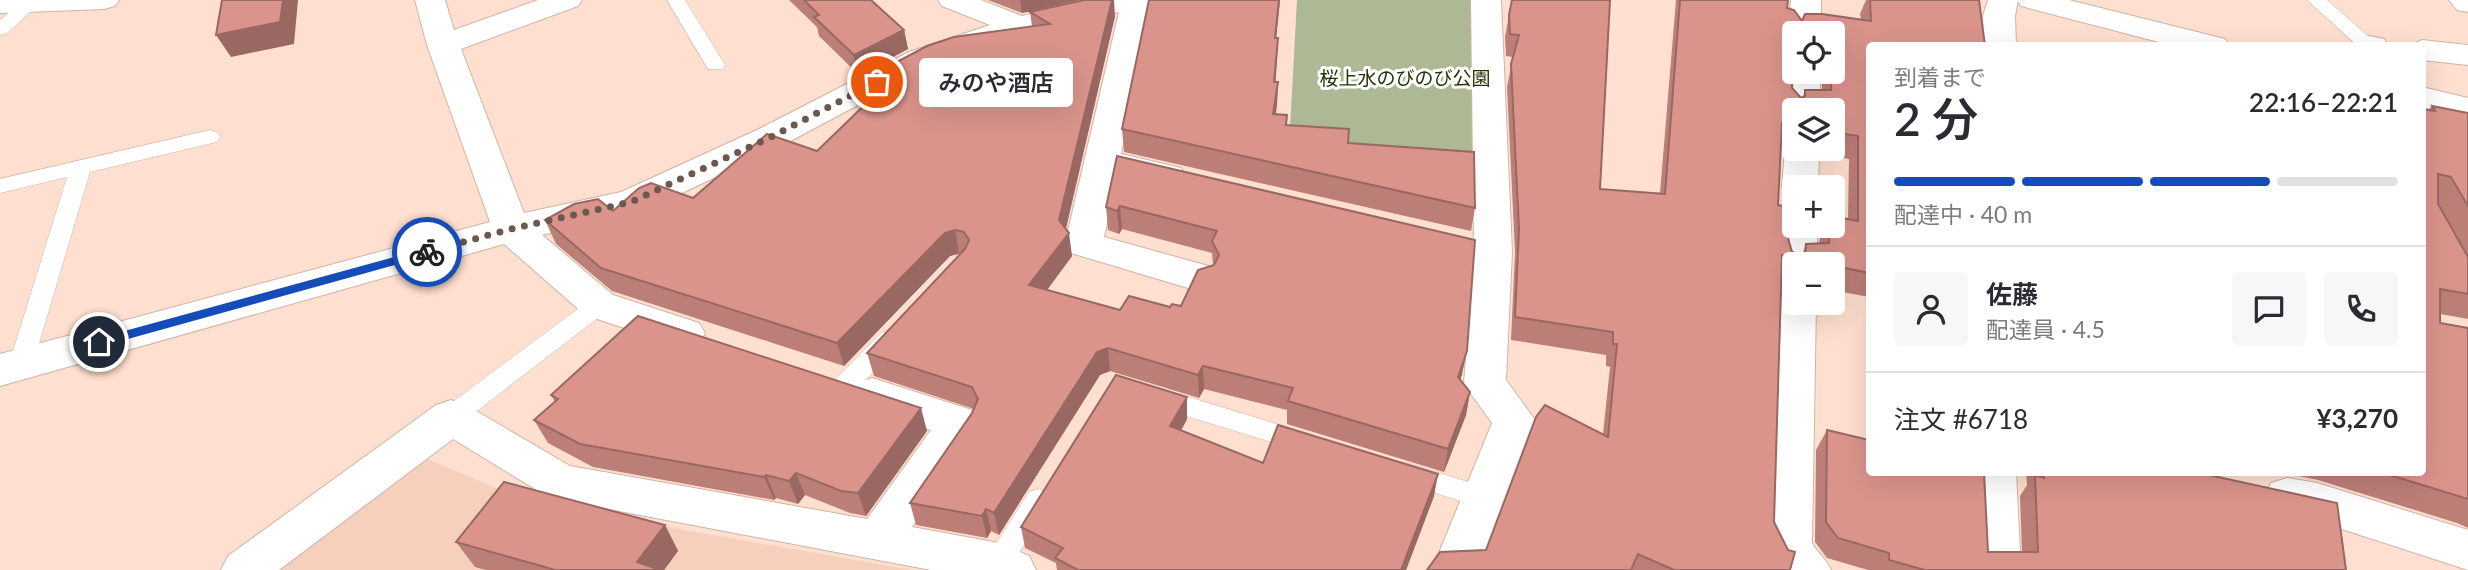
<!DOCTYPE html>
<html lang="ja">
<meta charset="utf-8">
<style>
:root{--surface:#fff;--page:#f7f7f7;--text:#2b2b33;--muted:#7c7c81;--line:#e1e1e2;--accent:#164cb8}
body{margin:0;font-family:Lato,"Noto Sans JP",sans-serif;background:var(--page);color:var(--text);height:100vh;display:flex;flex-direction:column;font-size:26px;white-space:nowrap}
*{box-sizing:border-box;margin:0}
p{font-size:23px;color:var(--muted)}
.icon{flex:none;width:38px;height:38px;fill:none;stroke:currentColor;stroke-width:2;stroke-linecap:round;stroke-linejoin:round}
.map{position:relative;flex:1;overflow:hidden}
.drawer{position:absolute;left:1866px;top:42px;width:560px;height:434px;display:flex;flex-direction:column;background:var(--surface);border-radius:7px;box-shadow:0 7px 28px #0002}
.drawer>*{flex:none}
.tools{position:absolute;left:1782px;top:21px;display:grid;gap:14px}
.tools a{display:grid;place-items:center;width:63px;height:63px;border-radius:7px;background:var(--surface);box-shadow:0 7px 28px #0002;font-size:35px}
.pin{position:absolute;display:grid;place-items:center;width:60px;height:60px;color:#fff;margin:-30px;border:4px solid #fff;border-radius:50%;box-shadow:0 2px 7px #0007}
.courier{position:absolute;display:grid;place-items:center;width:70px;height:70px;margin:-35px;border:5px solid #164cb8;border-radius:50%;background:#fff;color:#222;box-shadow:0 2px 9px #0007}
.bubble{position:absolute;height:49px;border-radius:7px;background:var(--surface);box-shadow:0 7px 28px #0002;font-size:23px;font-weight:600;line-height:49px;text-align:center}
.overview em{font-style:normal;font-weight:600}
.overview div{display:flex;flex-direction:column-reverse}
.overview{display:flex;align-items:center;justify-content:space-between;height:119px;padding:0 28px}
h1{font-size:46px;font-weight:600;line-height:52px}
.bar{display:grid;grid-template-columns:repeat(4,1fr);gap:10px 7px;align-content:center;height:84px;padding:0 28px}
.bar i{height:9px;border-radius:5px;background:var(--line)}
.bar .selected{background:var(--accent)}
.bar p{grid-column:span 4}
.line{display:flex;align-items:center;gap:18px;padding:0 28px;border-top:2px solid var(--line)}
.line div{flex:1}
.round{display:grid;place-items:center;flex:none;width:74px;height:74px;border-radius:7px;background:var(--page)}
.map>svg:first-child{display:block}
.built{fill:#f7d0bd}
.green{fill:#acb994}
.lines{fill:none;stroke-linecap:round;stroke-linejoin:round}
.lane-casing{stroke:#d1b3a4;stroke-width:1}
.street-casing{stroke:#d1b3a4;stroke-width:2}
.secondary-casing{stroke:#d1b3a4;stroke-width:2}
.lane{fill:#fff;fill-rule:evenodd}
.street{fill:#fff;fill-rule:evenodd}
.secondary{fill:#fff;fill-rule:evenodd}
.wall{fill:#bc7f78;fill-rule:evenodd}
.shaded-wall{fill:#996862}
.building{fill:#db948c;stroke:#996862;stroke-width:2;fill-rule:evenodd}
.route{fill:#164cb8}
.done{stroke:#6b5950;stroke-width:7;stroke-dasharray:0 12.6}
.labels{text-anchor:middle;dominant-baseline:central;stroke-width:6;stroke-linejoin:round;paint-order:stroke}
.park-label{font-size:19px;fill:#263202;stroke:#fff}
</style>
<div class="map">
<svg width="2468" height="570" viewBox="0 0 2468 570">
<rect width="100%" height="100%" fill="#ffdfcf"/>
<polygon class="built" points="427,459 532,503 912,570 275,570"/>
<polygon class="green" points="1297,0 1486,0 1483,176 1290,129"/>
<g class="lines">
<defs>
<g id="lane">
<polygon points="24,0 38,0 40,3 7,33 0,35 0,20"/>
<polygon points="667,0 685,0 725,65 722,69 708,69"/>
<polygon points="2307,0 2327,0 2378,45 2358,46"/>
<polygon points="210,130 217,132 220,137 217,142 90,172 33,364 29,370 21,373 13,370 9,364 67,177 0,193 0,179"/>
<polygon points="599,297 607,299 611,305 607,311 460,424 451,427 442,424 439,417 442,410 591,299"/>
<polygon points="889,330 897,333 901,339 897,345 855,392 846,394 837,392 834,385 837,378 881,333"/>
<polygon points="1159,388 1313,435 1317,442 1313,449 1304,452 1150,405 1147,398 1150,391"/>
<polygon points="1407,463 1491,489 1495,497 1491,505 1482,508 1398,481 1394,474 1398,467"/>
<polygon points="1038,489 1047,492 1051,500 1009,570 989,570 985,563 989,555 1029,492"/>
</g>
<g id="street">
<polygon points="0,0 119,0 115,6 104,9 0,13"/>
<polygon points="415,0 445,0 454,30 538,0 582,0 578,6 461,49 524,213 621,192 757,130 909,52 990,25 942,6 938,0 981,0 1022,16 1091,0 1152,0 1121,154 1181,168 1186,176 1181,184 1168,188 1117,176 1104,237 1212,267 1217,277 1212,287 1198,291 1071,253 1065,244 1119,12 1030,33 931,66 781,146 644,211 542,235 613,295 699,323 705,333 699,343 685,348 585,315 504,244 0,386 0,354 490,222 427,45"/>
<polygon points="1471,0 1501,0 1512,252 1506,380 1535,420 1478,570 1432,570 1492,423 1464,384 1474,252"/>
<polygon points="1791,0 1821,0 1821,33 1794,33 1794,40 1789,33"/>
<polygon points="1988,0 2018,0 2015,16 2016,46 1984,46 1983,16"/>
<polygon points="2449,0 2468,0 2468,12 2457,10"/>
<polygon points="2369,36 2384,39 2389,46 2353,46 2358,39"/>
<polygon points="2422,40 2468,45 2468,65 2422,60 2422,46 2409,46"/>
<polygon points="1792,65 1794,72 1820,72 1820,110 1794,110 1794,118 1786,110 1788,72"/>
<polygon points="1794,140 1794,149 1819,149 1818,187 1794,187 1794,197 1787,195 1782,187 1785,149"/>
<path d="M1794 215V226H1817V264H1794V276L1785 273C1776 258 1777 232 1786 217Z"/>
<path d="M1794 290V303H1816L1812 543C1818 554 1825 557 1831 570H1779L1766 543 1778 303 1783 293Z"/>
<polygon points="872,378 975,411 981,423 912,527 999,543 1029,556 1036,570 931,570 561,500 545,495 453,439 279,570 221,570 228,556 436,405 451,400 466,405 570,466 867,519 931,430 857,405 851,394 857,383"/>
<polygon points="1972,472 2016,472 2021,570 1975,570"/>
<polygon points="2287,478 2317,483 2468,530 2468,570 2317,521 2271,509 2265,496 2271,483"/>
</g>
<g id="secondary">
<polygon points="0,0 24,0 20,6 1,13"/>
<polygon points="2017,0 2069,0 2225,39 2230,46 2174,46 2021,6"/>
<polygon points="2422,87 2468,98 2468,120 2422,107"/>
</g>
</defs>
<use href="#lane" class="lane-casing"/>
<use href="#street" class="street-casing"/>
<use href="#secondary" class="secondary-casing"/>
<use href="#lane" class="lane"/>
<use href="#street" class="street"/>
<use href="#secondary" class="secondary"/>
</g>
<g class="wall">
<polygon points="789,0 871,0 904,30 908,49 859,75 819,36 817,27"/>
<polygon points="988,0 1079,0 1022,13"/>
<path d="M1676 0H1788L1787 8 1802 21 1861 20 1860 14 1866 0H1979L1869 46V297L1832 290V264H1794V281L1782 279 1774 522 1790 570H1427L1486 550 1603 434 1610 367 1606 366V355L1511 340 1515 252 1507 87 1513 57 1506 56 1505 37 1509 15 1600 189 1660 193ZM1794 33H1832V72H1822V90H1805L1803 97 1801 98 1792 88 1793 65 1794 66ZM1794 110H1832V149H1820L1822 154 1849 159 1848 219 1832 226H1825L1820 238 1819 244H1806L1802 255 1792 252 1778 205 1781 146 1784 147 1794 138Z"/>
<polygon points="1030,12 1115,16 1066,229 1072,256 1047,290 1120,310 1181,306 1213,265 1212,253 1122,229 1119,234 1108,230 1106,207 1117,156 1462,374 1460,380 1470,392 1466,415 1444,472 1287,424 1287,410 1204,389 1199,398 1110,371 1100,375 999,535 991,531 987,538 916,525 910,503 972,413 974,409 874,376 867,353 960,254 950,256 844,366 612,291 556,244 545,220 613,211 693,198 817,151 870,99 867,86 876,77 876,73 1032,26"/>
<polygon points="1277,38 1278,38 1275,82 1278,82 1277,104 1276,114 1286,125 1348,143 1475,208 1471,231 1124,152 1122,129"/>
<polygon points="2432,106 2468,113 2468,319 2440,314 2440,323 2468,328 2468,528 2457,523 2318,480 2279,472 2422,472 2422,109 2428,110"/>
<polygon points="551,395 927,431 866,516 850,513 805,495 798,504 776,498 774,500 593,467 548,443 534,420 555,402"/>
<polygon points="1187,397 1187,419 1181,431 1263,463 1434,496 1406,570 1057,570 1056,563 1025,548 1021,527"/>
<polygon points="1827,430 1988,552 2022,552 2020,496 2027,485 2026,472 2195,472 2346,570 1868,570 1827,558 1815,542 1816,450"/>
<polygon points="665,525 678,551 664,570 486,570 475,567 456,542"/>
</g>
<g class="shaded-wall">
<polygon points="283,0 298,0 294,44 231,57 216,35"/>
<polygon points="1020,0 1079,0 1022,13"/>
<polygon points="1112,0 1114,0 1115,16 1063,240 1069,233 1072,256 1033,309 1029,285 1059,220"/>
<polygon points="1279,0 1280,0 1274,60 1275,38"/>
<polygon points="904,30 908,49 859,75 854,55"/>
<polygon points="1278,38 1277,60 1274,104 1274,82"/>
<polygon points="1278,82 1277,104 1272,137 1273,114"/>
<polygon points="1794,123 1794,138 1784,147 1792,124"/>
<polygon points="1120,206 1122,229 1119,234 1117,211"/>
<polygon points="955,230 959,253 950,256 844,366 837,343 945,233"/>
<polygon points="1108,348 1110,371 1100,375 999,535 994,513 1097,352"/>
<polygon points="1467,351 1462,374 1454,400 1458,377"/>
<polygon points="1203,366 1204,389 1199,398 1198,375"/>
<polygon points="1470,392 1466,415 1444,472 1448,449"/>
<polygon points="1187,397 1187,419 1171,448 1170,426"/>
<polygon points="921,408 927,431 866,516 858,493"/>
<polygon points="796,473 805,495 798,504 789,481"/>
<polygon points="1438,474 1434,496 1406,570 1401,570"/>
<polygon points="766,475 776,498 774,500 764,477"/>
<polygon points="986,509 991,531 987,538 982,516"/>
<polygon points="665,525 678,551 664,570 641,570 637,562"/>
</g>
<g class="building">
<polygon points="222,0 283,0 280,22 216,35"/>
<polygon points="804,0 871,0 904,30 854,55 814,17 819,15"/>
<polygon points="1084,0 1112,0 1059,220 1069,233 1029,285 1120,310 1129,296 1170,307 1172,304 1181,306 1198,270 1214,265 1219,255 1212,241 1217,231 1120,206 1117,211 1106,207 1117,156 1475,240 1467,351 1458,377 1470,392 1448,449 1288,401 1293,388 1203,366 1198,375 1108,348 1097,352 994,513 986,509 982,516 910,503 972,413 978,399 972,387 867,353 965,249 969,240 964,232 955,230 945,233 837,343 601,268 545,220 574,204 598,199 613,211 639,188 651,183 693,198 767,134 817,151 880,90 867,86 878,75 876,73 927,46 954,37 1050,24 1030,12"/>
<polygon points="1149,0 1279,0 1275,38 1278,38 1274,82 1278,82 1273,114 1287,115 1286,125 1349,129 1348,143 1474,152 1475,208 1122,129"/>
<path d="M1512 0H1610L1600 189 1665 194 1680 0H1788L1787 8 1794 10 1802 21 1805 14H1822L1871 21 1870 0H1979L1985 46H1869V273L1782 255 1774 522 1788 550 1795 552 1790 570H1674L1638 554 1631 570H1427L1440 552 1486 550 1536 417 1545 405 1608 437 1617 344H1613V332L1515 317 1519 229 1511 64 1519 35 1510 34 1509 15ZM1794 33H1832V72H1831V90H1805V96L1801 98 1792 88ZM1794 110H1832V132L1858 136V221L1832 216V226H1829V243L1806 244 1805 256 1792 252 1786 231 1787 207 1778 205 1782 123 1792 124 1794 123Z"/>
<polygon points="2432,106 2468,113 2468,206 2451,177 2438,174 2438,204 2468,257 2468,294 2440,289 2440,323 2468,328 2468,499 2380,472 2422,472 2422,430 2425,431 2422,422 2422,109 2435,111"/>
<polygon points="638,316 921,408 858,493 841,491 796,473 789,481 766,475 764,477 580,444 534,420 558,399 551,395"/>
<polygon points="1116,375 1187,397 1170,426 1263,463 1278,425 1438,474 1401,570 1078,570 1055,558 1063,548 1021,527"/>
<polygon points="1827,430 1869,440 1869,472 1984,472 1988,552 2038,552 2035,475 2044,478 2043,472 2195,472 2337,503 2346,570 1925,570 1889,560 1889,553 1838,538 1826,522"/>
<polygon points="504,482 665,525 637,562 660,570 551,570 552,569 456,542"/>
</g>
<polygon class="route" points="427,248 431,250 431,255 99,347 93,342 99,338"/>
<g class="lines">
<polyline class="done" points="427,252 511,229 631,202 769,138 877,82"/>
</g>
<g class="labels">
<g class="park-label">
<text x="1405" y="77">桜上水のびのび公園</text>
</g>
</g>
</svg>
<div class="tools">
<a><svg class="icon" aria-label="locate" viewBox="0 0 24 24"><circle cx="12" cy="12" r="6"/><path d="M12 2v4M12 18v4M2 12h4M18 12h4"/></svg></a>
<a><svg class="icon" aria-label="layers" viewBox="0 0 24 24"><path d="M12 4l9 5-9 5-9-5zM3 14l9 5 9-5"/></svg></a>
<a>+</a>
<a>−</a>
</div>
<div class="pin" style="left:877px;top:82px;background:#ea580c"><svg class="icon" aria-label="bag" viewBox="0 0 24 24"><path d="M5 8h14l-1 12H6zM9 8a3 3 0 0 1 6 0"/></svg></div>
<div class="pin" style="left:99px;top:342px;background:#1f2937"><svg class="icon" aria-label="home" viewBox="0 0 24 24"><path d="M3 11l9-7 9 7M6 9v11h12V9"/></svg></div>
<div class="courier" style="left:427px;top:252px"><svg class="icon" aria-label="bike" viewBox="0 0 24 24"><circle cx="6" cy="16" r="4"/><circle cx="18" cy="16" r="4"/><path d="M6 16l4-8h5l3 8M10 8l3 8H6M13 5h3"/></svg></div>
<div class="bubble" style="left:919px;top:58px;width:154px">みのや酒店</div>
<section class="drawer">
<div class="overview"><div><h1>2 分</h1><p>到着まで</p></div><em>22:16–22:21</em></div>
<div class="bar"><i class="selected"></i><i class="selected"></i><i class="selected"></i><i></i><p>配達中 · 40 m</p></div>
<div class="line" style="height:126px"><a class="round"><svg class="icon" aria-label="person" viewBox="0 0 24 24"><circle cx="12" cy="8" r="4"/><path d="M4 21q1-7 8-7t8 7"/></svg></a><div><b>佐藤</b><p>配達員 · 4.5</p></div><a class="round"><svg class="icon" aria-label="chat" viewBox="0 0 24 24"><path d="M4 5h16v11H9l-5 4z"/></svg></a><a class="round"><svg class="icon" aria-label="phone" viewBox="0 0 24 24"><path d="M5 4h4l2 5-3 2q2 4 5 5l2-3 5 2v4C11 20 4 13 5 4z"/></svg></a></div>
<div class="line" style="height:91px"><div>注文 #6718</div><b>¥3,270</b></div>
</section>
</div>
